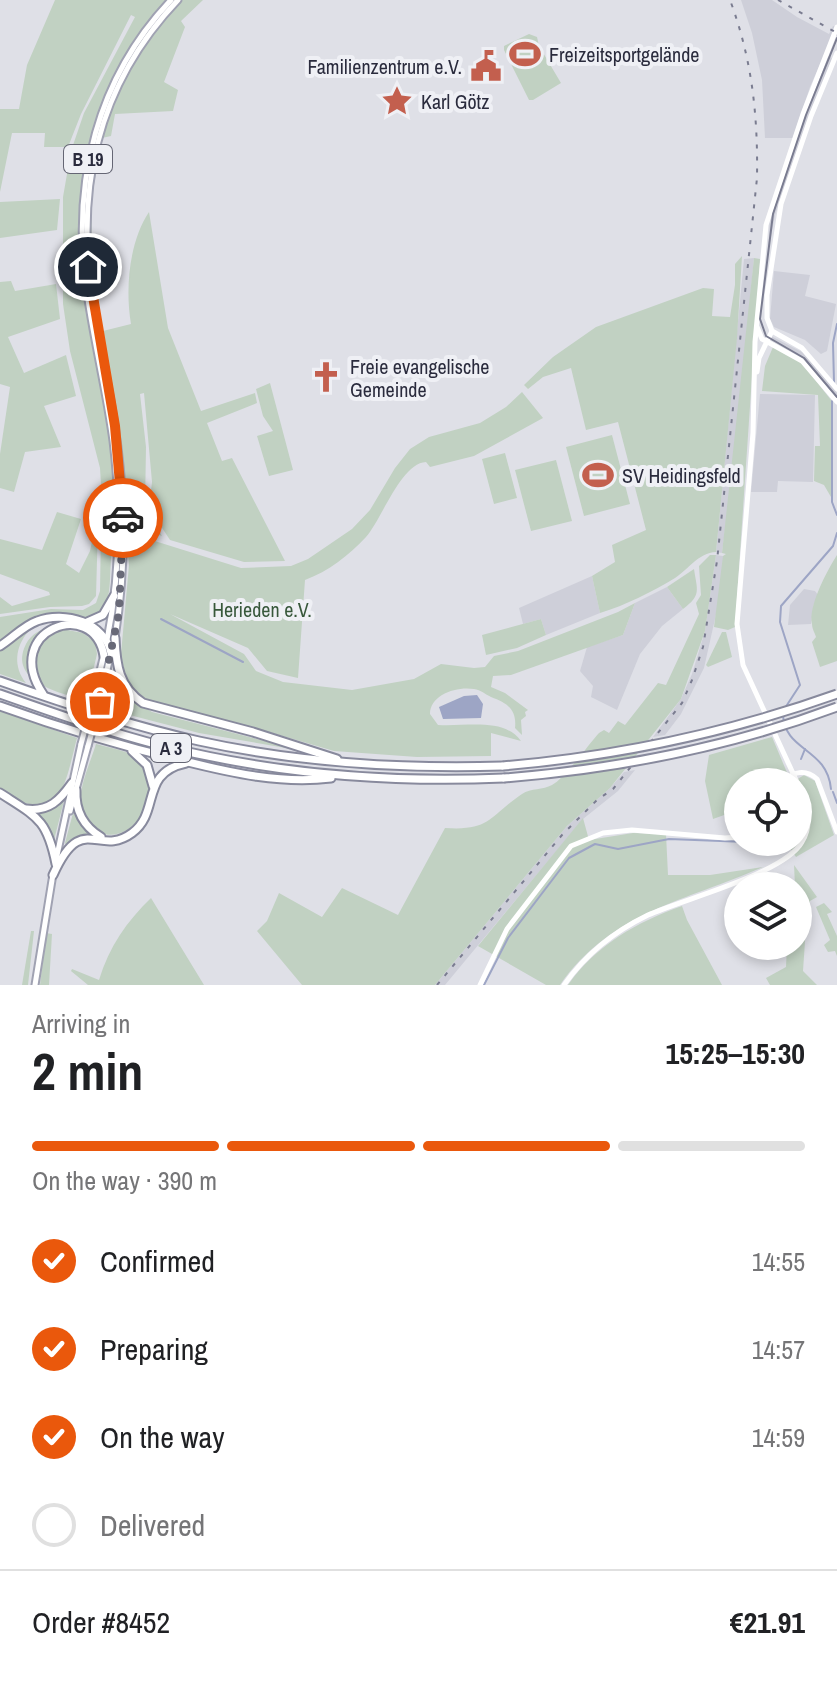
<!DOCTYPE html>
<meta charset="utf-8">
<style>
:root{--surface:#fff;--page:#f2f2f2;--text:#202124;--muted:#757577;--line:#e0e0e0;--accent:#ea580c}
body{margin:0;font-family:"Archivo Narrow",sans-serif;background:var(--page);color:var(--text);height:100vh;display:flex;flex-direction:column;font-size:30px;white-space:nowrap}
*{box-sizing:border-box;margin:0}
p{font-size:26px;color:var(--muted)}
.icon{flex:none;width:44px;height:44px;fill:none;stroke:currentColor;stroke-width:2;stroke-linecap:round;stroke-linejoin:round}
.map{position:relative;height:985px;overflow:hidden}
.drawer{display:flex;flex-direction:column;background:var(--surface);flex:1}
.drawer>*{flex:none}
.tools{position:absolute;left:724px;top:768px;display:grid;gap:16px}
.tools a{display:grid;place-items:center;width:88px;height:88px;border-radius:50%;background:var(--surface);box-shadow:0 4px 12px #0003;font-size:40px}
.pin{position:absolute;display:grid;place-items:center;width:68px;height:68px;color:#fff;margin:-34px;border:4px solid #fff;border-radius:50%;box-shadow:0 2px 8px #0007}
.courier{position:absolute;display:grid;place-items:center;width:80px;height:80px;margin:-40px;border:6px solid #ea580c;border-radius:50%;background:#fff;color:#222;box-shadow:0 2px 10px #0007}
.summary em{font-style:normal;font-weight:700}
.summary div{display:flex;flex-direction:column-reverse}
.summary{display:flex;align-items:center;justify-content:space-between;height:136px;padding:0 32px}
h1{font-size:52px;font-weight:700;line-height:60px}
.bar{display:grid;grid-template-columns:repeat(4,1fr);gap:12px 8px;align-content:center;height:96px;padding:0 32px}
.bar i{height:10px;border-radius:6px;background:var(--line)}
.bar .on{background:var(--accent)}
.bar p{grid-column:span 4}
.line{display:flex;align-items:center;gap:20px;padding:0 32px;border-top:2px solid var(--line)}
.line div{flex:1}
ol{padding:0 32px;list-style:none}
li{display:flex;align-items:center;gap:24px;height:88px}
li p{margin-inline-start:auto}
li .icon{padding:8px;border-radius:50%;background:var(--accent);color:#fff;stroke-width:4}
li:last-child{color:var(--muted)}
li i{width:44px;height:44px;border:4px solid var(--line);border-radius:50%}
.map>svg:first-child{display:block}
.built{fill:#cecfd9}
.green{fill:#c1d1c2}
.water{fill:#9da5c5}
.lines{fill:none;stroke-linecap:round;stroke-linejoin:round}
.stream{stroke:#9da5c5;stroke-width:2}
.primary-casing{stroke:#a0a2b2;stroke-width:9}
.highway-casing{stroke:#888a9d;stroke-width:11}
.secondary{stroke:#fff;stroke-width:5}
.primary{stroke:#fff;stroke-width:5}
.highway{stroke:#fff;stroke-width:7}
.tram{stroke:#7a7c90;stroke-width:2}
.rail{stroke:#7a7c90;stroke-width:2;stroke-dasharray:4 8;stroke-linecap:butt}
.primary-bridge-casing{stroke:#a0a2b2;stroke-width:9;stroke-linecap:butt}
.highway-bridge-casing{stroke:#888a9d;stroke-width:11;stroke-linecap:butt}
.primary-bridge{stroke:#fff;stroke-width:5}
.highway-bridge{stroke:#fff;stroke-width:7}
.done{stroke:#696a78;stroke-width:8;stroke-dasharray:0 14.4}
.route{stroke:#ea580c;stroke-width:10}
.labels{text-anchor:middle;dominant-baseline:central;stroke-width:8;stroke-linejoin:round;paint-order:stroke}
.shield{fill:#eff0f5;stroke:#656674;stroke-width:2}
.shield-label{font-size:18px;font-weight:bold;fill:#2a2b3d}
.poi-label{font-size:20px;fill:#2a2b3d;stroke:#eff0f5;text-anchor:start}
.park-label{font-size:20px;fill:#38583b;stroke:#eff0f5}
</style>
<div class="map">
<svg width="837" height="985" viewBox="0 0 837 985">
<rect width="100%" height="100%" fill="#dfe0e7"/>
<g class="built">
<polygon points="741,0 772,0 797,17 829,34 833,26 837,27 837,42 837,36 833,35 810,87 793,138 765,138 762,80 752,33"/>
<polygon points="830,56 832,59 803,133 775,215 768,252 770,215 827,57"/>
<polygon points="754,258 737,437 722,553 716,552 744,259"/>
<polygon points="774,271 810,275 805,296 836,304 827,351 821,354 805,340 774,327 770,319"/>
<polygon points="771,336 804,353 837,393 837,399 806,361 787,347 770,340"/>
<polygon points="760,394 815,395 813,482 778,481 777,492 751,492"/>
<polygon points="716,555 723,556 723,564 717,610 704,668 681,714 665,735 653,737 681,699 692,674 705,631"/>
<polygon points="592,576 600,613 546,635 541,619 523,624 519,608"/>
<polygon points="667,587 683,609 662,626 640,654 617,710 591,697 593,686 580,671 587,647 623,635 635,603"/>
<polygon points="804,589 815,591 818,595 814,604 811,624 788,625 790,605"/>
<polygon points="635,770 618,791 583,819 445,985 435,985 567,826 610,788 624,772"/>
</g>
<g class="green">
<path d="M55 0H203L181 21 185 27 164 82 178 90 173 111 115 114 111 136 102 138C99 159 94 180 92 200 90 244 95 288 103 331L131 324C125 289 129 242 149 212L168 328 201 411 255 393 257 403 207 423 222 461 232 458 285 561 244 562 170 540 149 508 152 482 144 393 140 394 146 447 145 507 162 536 103 517 100 468 70 351 63 304V197L71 151 84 113 135 17 131 15 81 114 68 147H44L45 133H12L0 192V109H19L27 65Z"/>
<polygon points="529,34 537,37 539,46 561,83 533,100 529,100 504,50 504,46"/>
<polygon points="60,199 57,230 0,238 0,202"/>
<path d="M742 256 737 338 716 552C698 553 689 569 675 578 652 592 626 605 600 613L592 576 615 562 612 545 646 530 618 422 586 430 571 368 543 377 528 389 524 385 553 357 596 327 703 288 714 289 712 316 730 317 735 285V264Z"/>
<polygon points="754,258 760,259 735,627 728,630 714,627 723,556 726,554 722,553"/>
<polygon points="11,281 15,291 56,284 60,319 8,337 24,373 66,355 76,396 44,406 61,447 25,452 14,492 0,488 0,454 10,387 0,384 0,282"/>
<polygon points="773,347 801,362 831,400 831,497 824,485 814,481 815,446 820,446 818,395 762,391 765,366"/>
<polygon points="270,383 293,470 269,476 257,436 273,431 263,416 256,389"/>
<path d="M522 392 543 418 474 456 430 467 426 462C401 463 382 519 366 537 348 556 329 571 305 580L298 678 267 671 248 648 170 614 244 654 256 671 283 682 352 690 414 679 441 664 474 668 485 667 494 656 518 651 618 612 635 603 623 635 511 675 493 676 491 687 505 693 528 710 525 712 526 716 521 720 522 735 515 728C517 709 507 703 491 697 485 694 481 690 474 689 456 686 430 695 430 714L438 725C465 727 504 717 521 741L491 733V756L417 757 334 751 269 732 163 707 143 699 132 689 125 676 121 654 129 565 126 532 241 568 291 566 308 559 352 529 370 510 395 468 410 449 429 437 480 423 506 407Z"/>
<polygon points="612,435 630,504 584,516 566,447"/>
<polygon points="505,453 517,498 494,504 482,459"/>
<polygon points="556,460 572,521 531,531 515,470"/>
<polygon points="57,512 81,519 66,564 79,573 90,551 96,523 98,525 96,596 89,604 82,606 50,607 0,614 0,597 12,606 50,595 49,592 0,574 0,539 42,550"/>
<path d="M108 526 114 528C114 539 111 549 111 559 109 580 114 620 84 619 69 619 56 610 41 615 25 619 12 633 0 643V617L51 609 83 610 96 603 100 591 101 530Z"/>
<path d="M710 555H716L705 631 681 699 610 788 567 826 435 985H302L257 931 267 921 279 893 322 917 342 888 398 915 445 828C491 831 488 817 522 794 531 788 543 790 552 785 564 779 589 744 599 733L604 730 609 733 618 721 625 725 658 683 666 685 699 614 696 603 701 595 699 566Z"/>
<path d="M837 555V661L820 667 812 642 816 637C815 633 812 629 812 624 808 606 827 571 837 555Z"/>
<path d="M694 569C697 590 702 595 683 609L667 587Z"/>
<polygon points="541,619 546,635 517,648 486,655 482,635"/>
<path d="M52 627 83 633 95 642 97 654 86 701C62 693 7 682 26 644 31 634 41 629 52 627Z"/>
<path d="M26 631 28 632C15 647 13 667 26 683L0 674V650Z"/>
<polygon points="722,632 726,632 732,657 708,667 706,665"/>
<polygon points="112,671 132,700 152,712 303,751 199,733 118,712 105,707"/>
<path d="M0 711 77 738C64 788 61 829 0 790Z"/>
<polygon points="772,737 791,782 738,782 738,810 713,819 705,781 709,755"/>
<path d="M96 744C109 748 135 751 143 764 162 793 136 845 100 833 94 828 85 821 82 814 75 794 90 764 96 744Z"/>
<polygon points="804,775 815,781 834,835 796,857 786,842 798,842 798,782 793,782"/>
<polygon points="64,801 54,840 53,840 45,824 32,812 48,810"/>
<polygon points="73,813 92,836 65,844 65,843"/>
<path d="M583 818 589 840 633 833 666 834 668 875H710L763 867C686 901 612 911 560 985H546L478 946Z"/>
<polygon points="794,865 817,897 810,901 807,912 803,971 817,985 770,985 766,978 786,967 787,946 798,946 798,886 795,886"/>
<path d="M151 898 204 985H88L71 971 72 969 99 980C109 947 127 921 151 898Z"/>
<polygon points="824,903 832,912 827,914 837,936 837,956 835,951 828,952 824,945 830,940 816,907"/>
<path d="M682 906 687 920 722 985H568C596 945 637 922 682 906Z"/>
<polygon points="31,931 34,931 28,985 22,985"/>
<polygon points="46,933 52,934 49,985 40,985"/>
</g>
<polygon class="water" points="477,695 483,704 481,718 443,719 439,707 464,696"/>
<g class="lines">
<g class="stream">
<polyline points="834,382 833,343 837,324"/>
<polyline points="832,401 832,502 837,515"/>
<polyline points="161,619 243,662"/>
<polyline points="785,708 800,685 780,622 781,606 833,546 837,533"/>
<path d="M783 714C784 752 827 747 831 789"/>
<polyline points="801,759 805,749"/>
<polyline points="833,792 837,803"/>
<polyline points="484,985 508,938 569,858 595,844 618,849 669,839 746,842"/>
</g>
<defs>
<g id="primary">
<path d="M115 638C126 569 126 496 115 426 109 385 100 346 93 305 75 190 96 86 178 0"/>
<path d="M107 640C120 575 121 507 113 441 106 389 93 338 86 286 72 181 97 78 171 0"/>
<polyline points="93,700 104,654"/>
<polyline points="100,702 111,652"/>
<polyline points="70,811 88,746"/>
<polyline points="56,860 81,744"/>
<polyline points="35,985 53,874"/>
</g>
<g id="highway">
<polyline points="85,623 103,615 114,596"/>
<path d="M115 638C116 665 119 687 143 703L253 732 337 759"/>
<path d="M0 646C13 638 23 626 37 621 65 610 105 623 111 653"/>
<path d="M0 681C65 704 131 726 199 741 299 763 401 769 503 766"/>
<path d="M0 694C54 713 108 732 163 746 275 774 389 783 504 778"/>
<path d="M43 694C0 630 94 596 104 656"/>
<path d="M0 706C61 728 121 746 184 761 232 773 281 784 331 778"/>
<polyline points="132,751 147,765 153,786"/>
<path d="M76 790C75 811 83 826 101 837"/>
<path d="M0 793C37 817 47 819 56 864"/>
<path d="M26 809C49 812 60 800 72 783"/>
<path d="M53 875C82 810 98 858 132 833 161 812 139 773 186 763"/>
</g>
</defs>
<use href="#primary" class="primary-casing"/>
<use href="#highway" class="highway-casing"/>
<g class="secondary">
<polyline points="757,327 762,339 802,361 837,402"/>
<polyline points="772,331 802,348 837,389"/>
<polyline points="757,372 759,358 772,331 767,318 767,295 781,204 811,116 837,53"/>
<path d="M783 782C793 771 806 769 817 779L837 832"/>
<polyline points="797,782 743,665 737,624 753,433 755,342 766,225 803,114 837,27"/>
<polyline points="480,985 507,929 571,846 603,833 632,830 725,838 738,837"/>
<path d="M564 985C585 955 615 931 648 915 683 899 784 874 802 842 814 823 806 802 798 783"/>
</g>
<use href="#primary" class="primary"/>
<use href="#highway" class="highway"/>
<polyline class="tram" points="837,38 806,115 773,214 760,319 766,336 804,358 837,397"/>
<g class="rail">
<polyline points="778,0 837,33"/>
<path d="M437 985 562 835 597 800 613 789 682 703 692 680 703 647 717 561 757 178C758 115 752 59 730 0"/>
</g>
<defs>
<g id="primary-bridge">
<polyline points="81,744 93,700"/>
<polyline points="88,746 100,702"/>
</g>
<g id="highway-bridge">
<path d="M503 766C618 756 728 733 837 694"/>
<path d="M504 778C618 769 730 747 837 707"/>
</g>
</defs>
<use href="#primary-bridge" class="primary-bridge-casing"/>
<use href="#highway-bridge" class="highway-bridge-casing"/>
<use href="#primary-bridge" class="primary-bridge"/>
<use href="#highway-bridge" class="highway-bridge"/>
</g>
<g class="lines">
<polyline class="done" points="100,702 119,613 123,518"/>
<polyline class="route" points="88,267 115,426 123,518"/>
</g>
<defs>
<symbol id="stadium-bare" viewBox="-9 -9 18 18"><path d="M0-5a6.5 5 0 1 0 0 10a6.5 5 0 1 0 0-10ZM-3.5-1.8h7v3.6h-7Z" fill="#c35f4e" stroke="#eff0f5" stroke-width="2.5" paint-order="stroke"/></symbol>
<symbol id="civic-bare" viewBox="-9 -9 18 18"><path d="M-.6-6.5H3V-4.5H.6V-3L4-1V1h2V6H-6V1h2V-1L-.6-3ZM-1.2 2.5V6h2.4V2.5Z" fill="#c35f4e" stroke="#eff0f5" stroke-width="2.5" paint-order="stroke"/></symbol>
<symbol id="sight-bare" viewBox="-9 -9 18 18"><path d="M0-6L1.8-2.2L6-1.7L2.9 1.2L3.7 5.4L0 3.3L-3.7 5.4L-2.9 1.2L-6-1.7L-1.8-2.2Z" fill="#c35f4e" stroke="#eff0f5" stroke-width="2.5" paint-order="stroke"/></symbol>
<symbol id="church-bare" viewBox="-9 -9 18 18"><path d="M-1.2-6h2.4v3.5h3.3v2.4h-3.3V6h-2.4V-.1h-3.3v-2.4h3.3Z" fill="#c35f4e" stroke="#eff0f5" stroke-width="2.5" paint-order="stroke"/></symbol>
</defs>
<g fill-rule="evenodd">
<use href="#stadium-bare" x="503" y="32" width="44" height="44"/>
<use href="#civic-bare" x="464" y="44" width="44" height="44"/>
<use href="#sight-bare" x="375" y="79" width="44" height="44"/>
<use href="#church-bare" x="304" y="355" width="44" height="44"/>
<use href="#stadium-bare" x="576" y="453" width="44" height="44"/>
</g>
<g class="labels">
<g class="shield">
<rect x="64" y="145" width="48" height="28" rx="6"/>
<rect x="151" y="734" width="40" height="28" rx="6"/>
</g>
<g class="shield-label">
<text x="88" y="159">B 19</text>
<text x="171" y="748">A 3</text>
</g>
<g class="poi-label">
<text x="549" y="54">Freizeitsportgelände</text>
<text x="462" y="66" text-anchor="end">Familienzentrum e.V.</text>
<text x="421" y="101">Karl Götz</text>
<text x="350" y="366">Freie evangelische<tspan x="350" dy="23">Gemeinde</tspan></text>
<text x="622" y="475">SV Heidingsfeld</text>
</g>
<g class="park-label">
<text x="262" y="609">Herieden e.V.</text>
</g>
</g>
</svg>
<div class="tools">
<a><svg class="icon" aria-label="locate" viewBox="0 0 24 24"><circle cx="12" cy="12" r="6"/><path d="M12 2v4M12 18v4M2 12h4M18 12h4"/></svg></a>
<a><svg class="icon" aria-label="layers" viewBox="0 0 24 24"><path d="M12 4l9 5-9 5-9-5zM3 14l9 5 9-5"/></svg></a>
</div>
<div class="pin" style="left:100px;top:702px;background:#ea580c"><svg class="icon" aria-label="bag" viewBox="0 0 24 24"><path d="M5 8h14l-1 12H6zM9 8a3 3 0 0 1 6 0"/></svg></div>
<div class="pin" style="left:88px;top:267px;background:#1f2937"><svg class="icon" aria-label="home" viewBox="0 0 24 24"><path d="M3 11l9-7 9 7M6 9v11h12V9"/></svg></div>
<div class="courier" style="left:123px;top:518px"><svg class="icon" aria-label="car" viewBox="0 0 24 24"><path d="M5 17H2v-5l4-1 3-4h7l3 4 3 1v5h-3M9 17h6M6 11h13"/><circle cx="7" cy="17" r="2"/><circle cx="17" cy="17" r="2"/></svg></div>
</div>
<section class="drawer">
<div class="summary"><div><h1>2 min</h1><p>Arriving in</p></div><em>15:25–15:30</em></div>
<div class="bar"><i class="on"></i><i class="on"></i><i class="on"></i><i></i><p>On the way · 390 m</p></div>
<ol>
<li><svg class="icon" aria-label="check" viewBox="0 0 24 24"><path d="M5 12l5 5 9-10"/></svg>Confirmed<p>14:55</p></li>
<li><svg class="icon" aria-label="check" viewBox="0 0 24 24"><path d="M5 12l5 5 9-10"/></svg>Preparing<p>14:57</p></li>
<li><svg class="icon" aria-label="check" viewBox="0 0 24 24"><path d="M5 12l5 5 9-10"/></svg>On the way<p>14:59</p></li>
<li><i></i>Delivered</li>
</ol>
<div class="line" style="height:104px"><div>Order #8452</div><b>€21.91</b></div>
</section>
